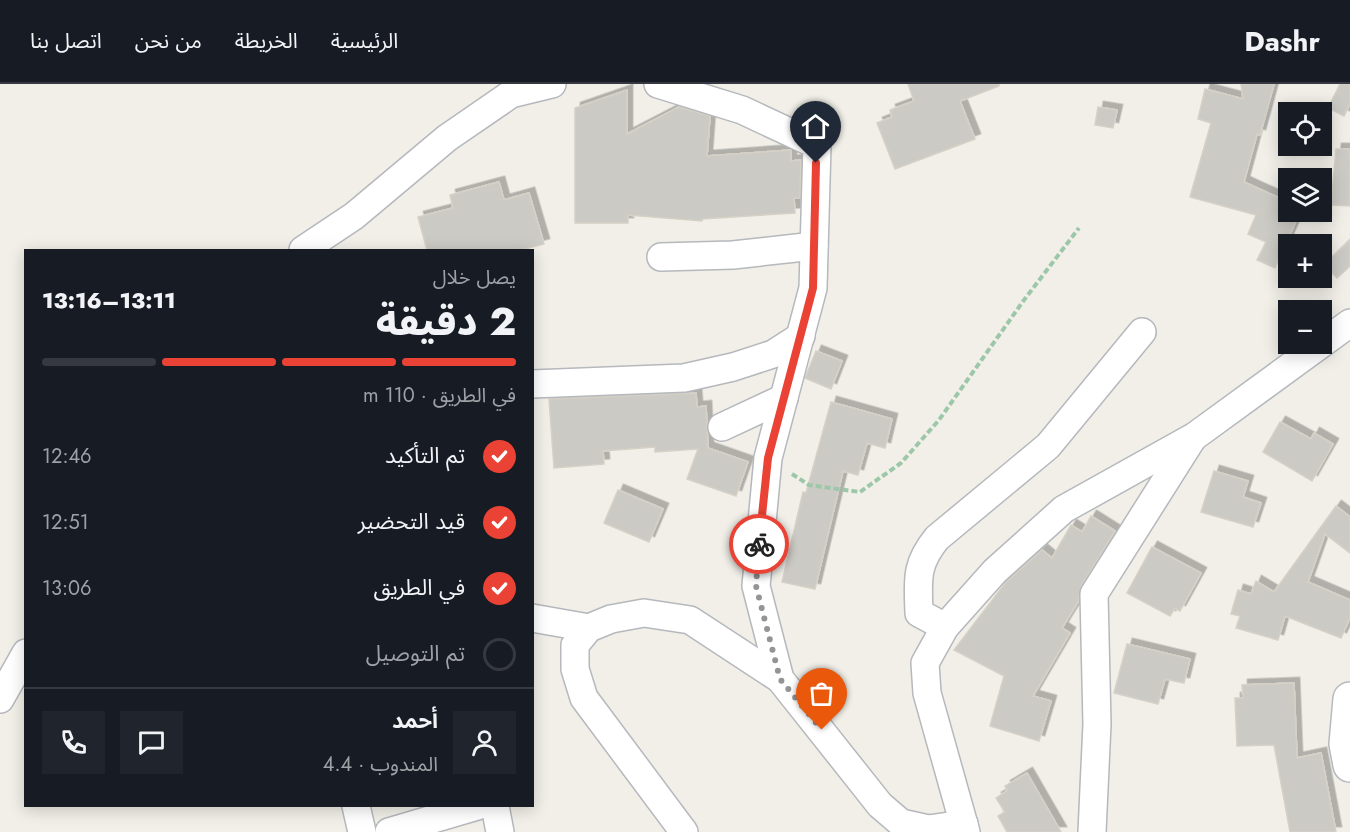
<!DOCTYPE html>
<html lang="ar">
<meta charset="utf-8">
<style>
:root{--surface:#171b24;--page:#20242c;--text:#f1f3f6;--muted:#9ea1a6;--line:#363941;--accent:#ea4335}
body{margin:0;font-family:Jost,"Noto Sans Arabic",sans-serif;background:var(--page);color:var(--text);direction:rtl;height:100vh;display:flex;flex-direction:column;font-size:22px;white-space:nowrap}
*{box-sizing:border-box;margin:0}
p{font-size:20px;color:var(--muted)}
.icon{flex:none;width:33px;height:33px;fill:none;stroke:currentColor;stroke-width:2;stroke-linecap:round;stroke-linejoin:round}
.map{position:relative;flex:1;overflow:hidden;direction:ltr}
.details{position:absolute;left:24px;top:165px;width:510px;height:558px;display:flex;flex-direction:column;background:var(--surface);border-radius:0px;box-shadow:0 3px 15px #0003;direction:rtl}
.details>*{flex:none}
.fabs{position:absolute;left:1278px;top:18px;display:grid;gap:12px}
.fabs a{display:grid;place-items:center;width:54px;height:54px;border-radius:0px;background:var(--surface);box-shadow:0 3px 15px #0003;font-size:30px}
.pin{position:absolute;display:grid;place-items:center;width:51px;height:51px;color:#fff;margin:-62px -26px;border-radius:50% 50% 50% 0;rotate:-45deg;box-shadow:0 0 6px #0007}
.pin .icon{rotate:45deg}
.courier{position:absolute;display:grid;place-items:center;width:60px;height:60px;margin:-30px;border:4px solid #ea4335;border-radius:50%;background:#fff;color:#222;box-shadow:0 2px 8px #0007}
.overview em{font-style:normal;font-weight:800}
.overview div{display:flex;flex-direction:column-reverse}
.overview{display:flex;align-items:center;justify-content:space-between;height:102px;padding:0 18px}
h1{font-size:39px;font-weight:800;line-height:45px}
.bar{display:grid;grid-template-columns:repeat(4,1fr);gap:9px 6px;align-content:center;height:72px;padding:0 18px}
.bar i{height:8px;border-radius:4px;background:var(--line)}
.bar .active{background:var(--accent)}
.bar p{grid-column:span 4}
.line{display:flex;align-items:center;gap:15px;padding:0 18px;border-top:2px solid var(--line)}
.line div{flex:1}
.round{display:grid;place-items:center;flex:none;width:63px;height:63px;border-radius:0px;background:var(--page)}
ol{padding:0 18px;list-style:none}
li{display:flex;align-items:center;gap:18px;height:66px}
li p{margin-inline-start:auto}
li .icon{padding:6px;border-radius:50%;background:var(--accent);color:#fff;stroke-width:4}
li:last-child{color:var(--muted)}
li i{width:33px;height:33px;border:3px solid var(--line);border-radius:50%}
header{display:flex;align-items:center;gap:36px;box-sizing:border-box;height:84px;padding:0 30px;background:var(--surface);border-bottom:2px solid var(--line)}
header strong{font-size:28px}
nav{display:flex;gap:33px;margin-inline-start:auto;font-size:21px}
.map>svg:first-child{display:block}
.building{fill:#cccac5;stroke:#d6d1c6;stroke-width:1.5;filter:url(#shadow)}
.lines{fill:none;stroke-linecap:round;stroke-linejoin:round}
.street-casing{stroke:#b5b8bc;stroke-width:30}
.secondary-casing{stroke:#b6babf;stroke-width:36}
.path{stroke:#9cc7a9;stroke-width:4;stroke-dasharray:6 3;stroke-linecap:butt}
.street{stroke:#fff;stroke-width:27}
.secondary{stroke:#fff;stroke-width:33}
.done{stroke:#929495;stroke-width:6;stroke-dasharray:0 10.8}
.route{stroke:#ea4335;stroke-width:8}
</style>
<header>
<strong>Dashr</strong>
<nav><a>الرئيسية</a><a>الخريطة</a><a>من نحن</a><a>اتصل بنا</a></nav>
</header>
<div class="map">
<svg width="1350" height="748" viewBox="0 0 1350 748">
<defs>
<filter id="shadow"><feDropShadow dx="5.5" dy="-5.5" stdDeviation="0" flood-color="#0004"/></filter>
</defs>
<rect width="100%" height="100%" fill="#f1efe8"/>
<g class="building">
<polygon points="908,0 999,0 999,2 960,17 975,55 895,85 877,39 892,33 890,26 914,17"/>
<polygon points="1241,0 1274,0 1260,51 1257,50 1244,98 1288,118 1288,128 1300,128 1275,184 1257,176 1266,158 1248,150 1256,131 1190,113 1211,39 1198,35 1205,5 1243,15"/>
<polygon points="1340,0 1350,0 1350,20 1344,32 1328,24"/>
<polygon points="627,6 627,50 679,23 710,32 707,72 791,66 791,77 801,76 800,114 794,114 795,129 702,135 702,137 628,131 628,139 575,139 575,24"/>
<polygon points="1098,23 1117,26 1113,44 1095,41"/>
<polygon points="1336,65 1350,65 1350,122 1331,121"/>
<polygon points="499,98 504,116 529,109 544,160 521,166 427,166 418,133 453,124 450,111"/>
<polygon points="1350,156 1350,182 1337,194 1324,181"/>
<polygon points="816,267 842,277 831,305 805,294"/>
<polygon points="696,309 697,323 706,322 708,364 748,378 736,412 687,395 698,365 655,368 655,363 603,367 604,380 554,384 549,315"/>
<polygon points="831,318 892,335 885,364 867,359 858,391 843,387 815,505 782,498 803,408 806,409"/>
<polygon points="1280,338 1311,355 1314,349 1333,360 1312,397 1263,368"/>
<polygon points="1214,387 1248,397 1243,413 1261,419 1253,443 1201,428"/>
<polygon points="618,406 663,425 649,458 604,439"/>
<polygon points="1336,422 1350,433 1350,469 1325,450 1308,498 1350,516 1350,534 1341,554 1285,532 1278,556 1236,544 1240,532 1231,530 1238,506 1251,510 1256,497 1274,508"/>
<polygon points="1091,432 1115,447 1081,502 1078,518 1062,544 1070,549 1033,612 1051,617 1039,657 990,642 1004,592 954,566 1006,498 1042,466 1052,474 1071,441 1082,448"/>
<polygon points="1152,463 1201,489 1180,527 1175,524 1170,532 1127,509"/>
<polygon points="1127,560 1190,575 1184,599 1165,595 1158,620 1114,609"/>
<polygon points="1294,599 1297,674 1321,669 1336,748 1290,748 1274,661 1237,662 1235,614 1243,614 1242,601"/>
<polygon points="1027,689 1061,748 1007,748 998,732 1005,728 996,714 1007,707 1005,702"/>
</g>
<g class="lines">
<defs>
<g id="street">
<polyline points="658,0 742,26 817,61 813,204 768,374 756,502 780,595 880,721 901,739 928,745 964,740"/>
<polyline points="303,166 354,132 447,54 511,10 552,0"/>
<polyline points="661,173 733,171 814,162"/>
<polyline points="532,300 684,294 733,283 773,270 801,252"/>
<polyline points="722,343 784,314"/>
<polyline points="532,534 589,544"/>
<path d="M945 543 919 529C918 496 915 481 937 454L1048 362 1142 248"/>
<polyline points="0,615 26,569"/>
<polyline points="356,722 362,748"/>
<polyline points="495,722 500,748"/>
<polyline points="389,748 477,722"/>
<polyline points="684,748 584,614 575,585 575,561 589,544 611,535 644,529 690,536 780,595"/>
<polyline points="966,748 927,609 925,579 945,543 995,487 1064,425 1195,352 1350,239"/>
<polyline points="1092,748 1097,640 1094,510 1192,355"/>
</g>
<polyline id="secondary" points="1350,615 1346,660 1350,681"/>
</defs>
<use href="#street" class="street-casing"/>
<use href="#secondary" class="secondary-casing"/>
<polyline class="path" points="792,390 809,401 860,408 901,379 939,336 1024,216 1079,144"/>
<use href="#street" class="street"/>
<use href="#secondary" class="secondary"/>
</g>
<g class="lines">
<polyline class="done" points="759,460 756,502 780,595 822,646"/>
<polyline class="route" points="759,460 768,374 813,204 816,79"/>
</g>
</svg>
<div class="fabs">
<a><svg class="icon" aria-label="locate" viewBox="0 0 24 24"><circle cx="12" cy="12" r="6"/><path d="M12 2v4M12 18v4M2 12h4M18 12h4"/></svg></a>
<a><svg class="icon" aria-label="layers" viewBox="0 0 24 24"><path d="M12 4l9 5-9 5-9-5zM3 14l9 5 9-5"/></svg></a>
<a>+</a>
<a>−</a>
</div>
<div class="pin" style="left:822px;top:646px;background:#ea580c"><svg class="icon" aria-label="bag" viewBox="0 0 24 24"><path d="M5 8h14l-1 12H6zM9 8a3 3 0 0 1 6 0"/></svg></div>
<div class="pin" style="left:816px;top:79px;background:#1f2937"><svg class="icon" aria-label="home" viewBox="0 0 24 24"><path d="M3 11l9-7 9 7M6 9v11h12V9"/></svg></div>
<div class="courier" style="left:759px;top:460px"><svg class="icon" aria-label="bike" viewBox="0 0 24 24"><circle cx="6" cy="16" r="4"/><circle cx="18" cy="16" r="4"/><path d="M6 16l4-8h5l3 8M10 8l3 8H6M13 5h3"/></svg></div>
<section class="details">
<div class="overview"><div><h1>2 دقيقة</h1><p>يصل خلال</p></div><em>13:11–13:16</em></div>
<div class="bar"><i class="active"></i><i class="active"></i><i class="active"></i><i></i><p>في الطريق · 110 m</p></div>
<ol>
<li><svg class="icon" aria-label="check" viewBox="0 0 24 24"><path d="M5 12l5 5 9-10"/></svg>تم التأكيد<p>12:46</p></li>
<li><svg class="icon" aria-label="check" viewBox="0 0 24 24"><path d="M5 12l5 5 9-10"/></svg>قيد التحضير<p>12:51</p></li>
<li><svg class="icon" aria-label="check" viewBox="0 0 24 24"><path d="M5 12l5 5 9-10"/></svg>في الطريق<p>13:06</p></li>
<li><i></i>تم التوصيل</li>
</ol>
<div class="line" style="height:108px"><a class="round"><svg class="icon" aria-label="person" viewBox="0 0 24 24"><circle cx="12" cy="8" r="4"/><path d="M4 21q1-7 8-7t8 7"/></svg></a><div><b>أحمد</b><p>المندوب · 4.4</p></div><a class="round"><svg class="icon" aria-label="chat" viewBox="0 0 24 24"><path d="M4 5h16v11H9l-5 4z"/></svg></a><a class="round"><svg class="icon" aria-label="phone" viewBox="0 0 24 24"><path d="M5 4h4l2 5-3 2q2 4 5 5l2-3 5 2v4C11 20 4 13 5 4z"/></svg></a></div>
</section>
</div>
